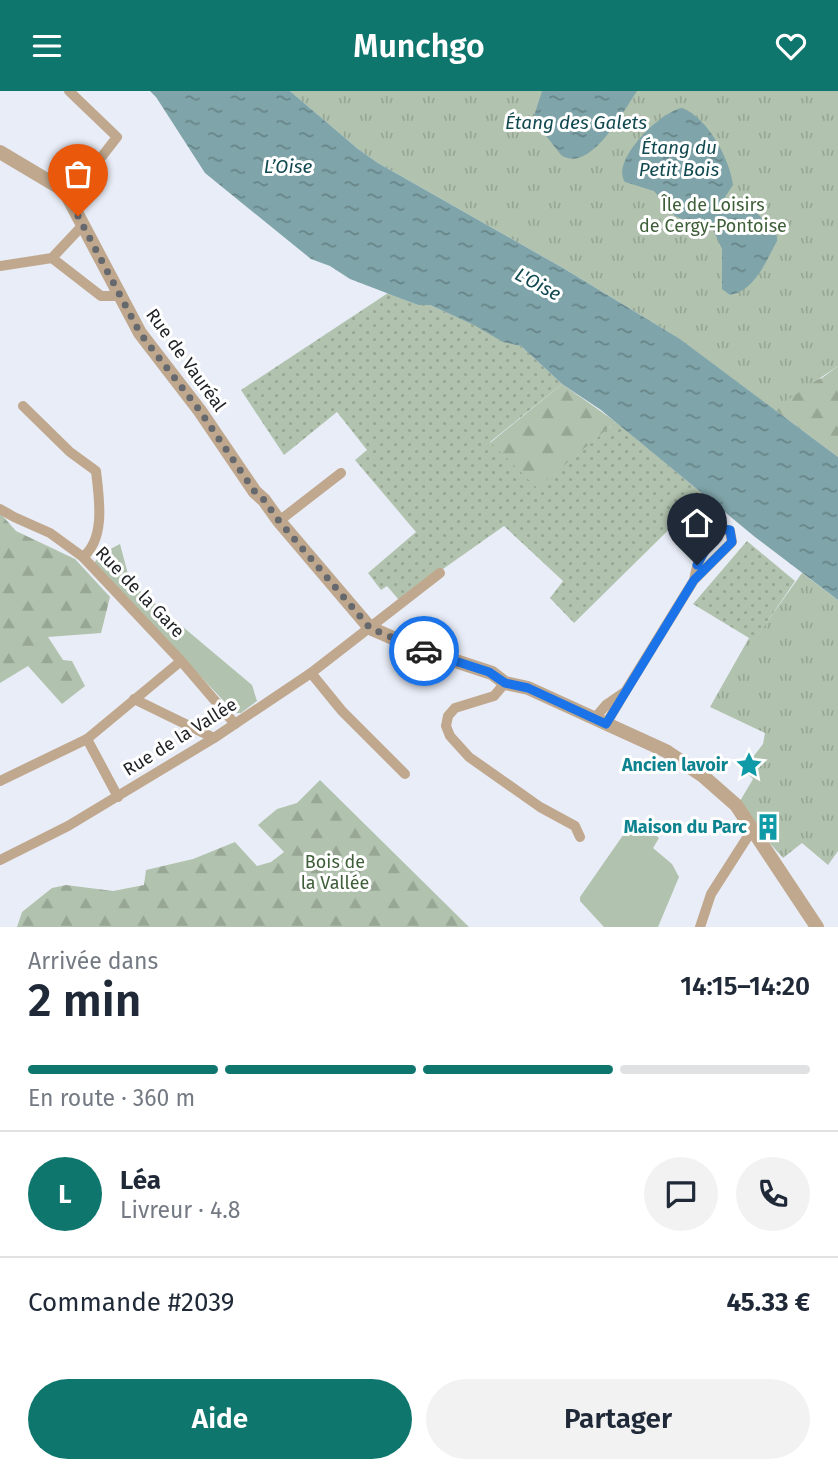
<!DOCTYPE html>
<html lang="fr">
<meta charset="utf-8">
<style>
:root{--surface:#fff;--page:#f2f2f3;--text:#1f2937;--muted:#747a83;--line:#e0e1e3;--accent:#0f766e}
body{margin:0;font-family:"Fira Sans",sans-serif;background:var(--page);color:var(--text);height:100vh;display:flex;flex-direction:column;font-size:26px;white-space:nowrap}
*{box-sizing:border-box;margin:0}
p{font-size:23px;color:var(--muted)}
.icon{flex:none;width:38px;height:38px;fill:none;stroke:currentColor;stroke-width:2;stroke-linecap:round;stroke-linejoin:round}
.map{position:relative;height:836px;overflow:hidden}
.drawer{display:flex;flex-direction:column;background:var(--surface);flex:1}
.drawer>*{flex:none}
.pin{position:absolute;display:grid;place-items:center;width:60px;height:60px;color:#fff;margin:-72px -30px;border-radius:50% 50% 50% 0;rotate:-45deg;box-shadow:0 0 7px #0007}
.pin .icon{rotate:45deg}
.courier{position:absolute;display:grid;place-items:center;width:70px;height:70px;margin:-35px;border:5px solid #1a73e8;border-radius:50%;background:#fff;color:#222;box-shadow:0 2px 9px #0007}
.head em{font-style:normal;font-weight:600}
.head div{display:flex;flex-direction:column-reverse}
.head{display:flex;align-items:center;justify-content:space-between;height:119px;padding:0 28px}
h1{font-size:46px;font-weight:600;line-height:52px}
.bar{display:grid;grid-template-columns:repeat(4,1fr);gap:10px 7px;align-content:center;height:84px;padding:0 28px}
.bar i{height:9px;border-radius:5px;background:var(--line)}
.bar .active{background:var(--accent)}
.bar p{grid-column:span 4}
.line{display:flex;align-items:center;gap:18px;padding:0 28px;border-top:2px solid var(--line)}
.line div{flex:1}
.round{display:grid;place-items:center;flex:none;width:74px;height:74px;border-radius:37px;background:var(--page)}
.action{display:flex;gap:14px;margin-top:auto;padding:14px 28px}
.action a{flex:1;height:80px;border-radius:42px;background:var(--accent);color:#fff;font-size:28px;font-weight:600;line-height:80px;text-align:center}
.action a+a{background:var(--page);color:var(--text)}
header{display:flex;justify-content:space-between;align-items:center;height:91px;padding:0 28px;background:var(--accent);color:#fff;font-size:32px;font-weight:600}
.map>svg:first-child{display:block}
.grass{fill:#b1c3ae}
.forest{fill:url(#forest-firs)}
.park{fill:url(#park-tufts)}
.garden{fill:url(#garden-dots)}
.water{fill:url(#water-ripples)}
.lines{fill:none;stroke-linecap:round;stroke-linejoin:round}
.minor{stroke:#c0a88e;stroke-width:10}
.tertiary{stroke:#c0a88e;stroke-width:14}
.done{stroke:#65686d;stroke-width:7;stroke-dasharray:0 12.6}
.route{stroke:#1a73e8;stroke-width:9}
.labels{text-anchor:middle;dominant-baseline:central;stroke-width:6;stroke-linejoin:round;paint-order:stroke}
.park-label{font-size:18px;fill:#3e5e38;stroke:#fff}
.street-label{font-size:18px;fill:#1e2023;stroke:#fff}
.culture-label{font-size:18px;font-weight:bold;fill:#0d838f;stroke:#fff;text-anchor:end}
.water-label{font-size:19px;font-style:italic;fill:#114950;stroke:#fff}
</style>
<header><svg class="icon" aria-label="menu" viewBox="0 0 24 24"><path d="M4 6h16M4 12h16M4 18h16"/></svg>Munchgo<svg class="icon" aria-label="heart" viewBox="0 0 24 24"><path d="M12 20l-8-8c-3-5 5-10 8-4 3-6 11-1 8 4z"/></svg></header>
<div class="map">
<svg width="838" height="836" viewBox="0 0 838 836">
<defs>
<pattern id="forest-firs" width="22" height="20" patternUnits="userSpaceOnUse" patternTransform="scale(1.75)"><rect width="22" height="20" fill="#b1c3ae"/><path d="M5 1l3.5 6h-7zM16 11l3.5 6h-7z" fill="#98a795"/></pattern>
<pattern id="park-tufts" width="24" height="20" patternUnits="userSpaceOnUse" patternTransform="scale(1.75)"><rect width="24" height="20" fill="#b1c3ae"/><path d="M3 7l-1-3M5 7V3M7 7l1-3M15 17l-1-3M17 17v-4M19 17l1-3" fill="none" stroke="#98a795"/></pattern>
<pattern id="garden-dots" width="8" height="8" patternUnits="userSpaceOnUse" patternTransform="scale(1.75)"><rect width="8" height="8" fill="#b1c3ae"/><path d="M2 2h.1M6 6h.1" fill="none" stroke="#98a795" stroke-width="1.8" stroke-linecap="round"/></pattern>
<pattern id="water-ripples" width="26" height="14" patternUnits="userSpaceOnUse" patternTransform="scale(1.75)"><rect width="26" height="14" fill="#7fa4a9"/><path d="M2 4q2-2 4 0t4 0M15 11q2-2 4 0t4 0" fill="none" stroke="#678589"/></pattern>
</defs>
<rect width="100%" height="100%" fill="#e9edf7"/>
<g class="grass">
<polygon points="120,453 129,487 133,494 252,594 257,610 241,622 235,622 94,472 101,463"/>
<polygon points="635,727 659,747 653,757 672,773 679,786 658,836 604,836 580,810 580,806"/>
</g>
<g class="forest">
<polygon points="290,0 787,299 822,287 838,275 838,366 680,248"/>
<polygon points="562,293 616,331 537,398 490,352"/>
<polygon points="0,422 16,440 75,468 110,506 101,542 48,546 63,569 72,570 85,595 62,613 28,575 0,592"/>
<polygon points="320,689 469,836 17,836 22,821 52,797 66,794 113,800 144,794 146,779 193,768 235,751 257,775 271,771 284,761 258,734 277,718 297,712"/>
</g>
<g class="park">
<polygon points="290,0 838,0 838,275 774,318 680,248 563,177 378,72 358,58"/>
<polygon points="802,482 838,509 838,760 828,774 802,752 783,767 753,733 740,710 753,688 749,684 759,671 753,666 763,653 765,642 710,616 749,547 754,549"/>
</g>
<g class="garden">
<polygon points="388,202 418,214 430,214 521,255 562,293 490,351 537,397 616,331 704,404 574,532 550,507 563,490 504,435 399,509 387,495 381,499 368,482 416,441 355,369 367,359 337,321 284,364 241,299"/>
<polygon points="747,450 795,490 754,550 693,513"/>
</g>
<g class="water">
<polygon points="150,0 290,0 358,58 378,72 563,177 680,248 838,366 838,509 755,446 601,319 562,293 521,255 503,251 474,234 430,214 418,214 350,188 330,175 311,168 205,82 156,6"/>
<path d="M542 0H637C624 19 590 84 561 64L533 28Z"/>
<path d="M682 17C707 26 730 68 733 94L725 106 726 113 735 119 752 116 777 145V150C766 170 755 200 730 204L722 198V158L711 134 707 131 682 128 675 125 654 100 625 91C610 70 661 20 682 17Z"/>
</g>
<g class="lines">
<g class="minor">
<polyline points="67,104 79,95 117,46 69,0"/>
<polyline points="52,167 101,205 120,205"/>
<polyline points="0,175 52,167 83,134"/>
<path d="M23 315 70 361 96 380C99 407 106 447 83 466"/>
<polyline points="0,418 14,426 50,442 83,466 181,570 235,633"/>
<polyline points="279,430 341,382"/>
<polyline points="311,582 342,620 405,683"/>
<polyline points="505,592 494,605 455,617 448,625 446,635 450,645 469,666 540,716 575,735 580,746"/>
<path d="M625 601 694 489 732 451 730 440 721 438C705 446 697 473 694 489"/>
<polyline points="134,608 214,647"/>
<polyline points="595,627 606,614 625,601 606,633"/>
<polyline points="87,648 118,706"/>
<polyline points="0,690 87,648 181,570"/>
<polyline points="0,769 68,735 214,647 311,582 440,482"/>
<polyline points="700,836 711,803 752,739"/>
</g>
<polyline class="tertiary" points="0,61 62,98 67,104 140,242 200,320 255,401 264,409 279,430 370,537 416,557 492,582 505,592 528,597 666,660 703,685 736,714 817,836"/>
</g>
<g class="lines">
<polyline class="done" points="78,125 140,242 200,320 255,401 264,409 279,430 370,537 424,560"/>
<polyline class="route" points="424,560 489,581 505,592 528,597 606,633 694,489 732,451 730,439 724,438 716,440 697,474"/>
</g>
<defs>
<symbol id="sight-bare" viewBox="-9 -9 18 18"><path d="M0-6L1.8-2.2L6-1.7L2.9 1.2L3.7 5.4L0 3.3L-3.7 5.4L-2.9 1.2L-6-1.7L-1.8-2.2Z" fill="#0f9aa8" stroke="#fff" stroke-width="2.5" paint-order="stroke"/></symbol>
<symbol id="building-bare" viewBox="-9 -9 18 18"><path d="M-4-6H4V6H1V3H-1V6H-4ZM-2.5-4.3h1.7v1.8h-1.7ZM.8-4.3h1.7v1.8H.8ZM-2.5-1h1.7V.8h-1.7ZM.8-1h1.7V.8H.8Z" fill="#0f9aa8" stroke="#fff" stroke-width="2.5" paint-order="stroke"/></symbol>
</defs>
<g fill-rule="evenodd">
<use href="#sight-bare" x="730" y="655" width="38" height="38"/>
<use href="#building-bare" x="749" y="717" width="38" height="38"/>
</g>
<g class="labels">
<g class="park-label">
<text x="713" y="114">Île de Loisirs<tspan x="713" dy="21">de Cergy-Pontoise</tspan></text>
<text x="335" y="771">Bois de<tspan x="335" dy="21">la Vallée</tspan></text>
</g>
<g class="street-label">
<text transform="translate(186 269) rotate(54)">Rue de Vauréal</text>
<text transform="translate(140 501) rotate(46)">Rue de la Gare</text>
<text transform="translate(180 646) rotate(-32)">Rue de la Vallée</text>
</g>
<g class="culture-label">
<text x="728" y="674">Ancien lavoir</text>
<text x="747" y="736">Maison du Parc</text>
</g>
<g class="water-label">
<text x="576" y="31">Étang des Galets</text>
<text x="679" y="56">Étang du<tspan x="679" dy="22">Petit Bois</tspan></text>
<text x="288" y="75">L’Oise</text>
<text transform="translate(538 193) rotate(28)">L'Oise</text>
</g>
</g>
</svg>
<div class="pin" style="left:78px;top:125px;background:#ea580c"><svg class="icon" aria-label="bag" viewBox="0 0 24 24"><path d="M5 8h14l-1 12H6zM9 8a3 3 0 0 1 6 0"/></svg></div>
<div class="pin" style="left:697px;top:474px;background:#1f2937"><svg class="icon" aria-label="home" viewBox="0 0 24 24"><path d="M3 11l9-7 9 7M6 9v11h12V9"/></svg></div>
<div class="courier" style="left:424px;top:560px"><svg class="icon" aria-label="car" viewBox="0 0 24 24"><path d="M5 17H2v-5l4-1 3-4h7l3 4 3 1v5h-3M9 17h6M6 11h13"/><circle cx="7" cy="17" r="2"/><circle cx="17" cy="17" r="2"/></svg></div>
</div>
<section class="drawer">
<div class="head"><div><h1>2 min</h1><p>Arrivée dans</p></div><em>14:15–14:20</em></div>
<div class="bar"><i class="active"></i><i class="active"></i><i class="active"></i><i></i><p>En route · 360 m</p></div>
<div class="line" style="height:126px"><b class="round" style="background:var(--accent);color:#fff">L</b><div><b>Léa</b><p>Livreur · 4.8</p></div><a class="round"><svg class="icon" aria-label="chat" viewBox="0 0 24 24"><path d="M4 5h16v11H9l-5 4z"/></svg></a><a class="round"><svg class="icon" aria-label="phone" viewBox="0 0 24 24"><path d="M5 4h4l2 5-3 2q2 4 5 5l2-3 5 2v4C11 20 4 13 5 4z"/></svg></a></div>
<div class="line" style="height:91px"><div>Commande #2039</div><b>45.33 €</b></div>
<div class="action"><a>Aide</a><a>Partager</a></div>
</section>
